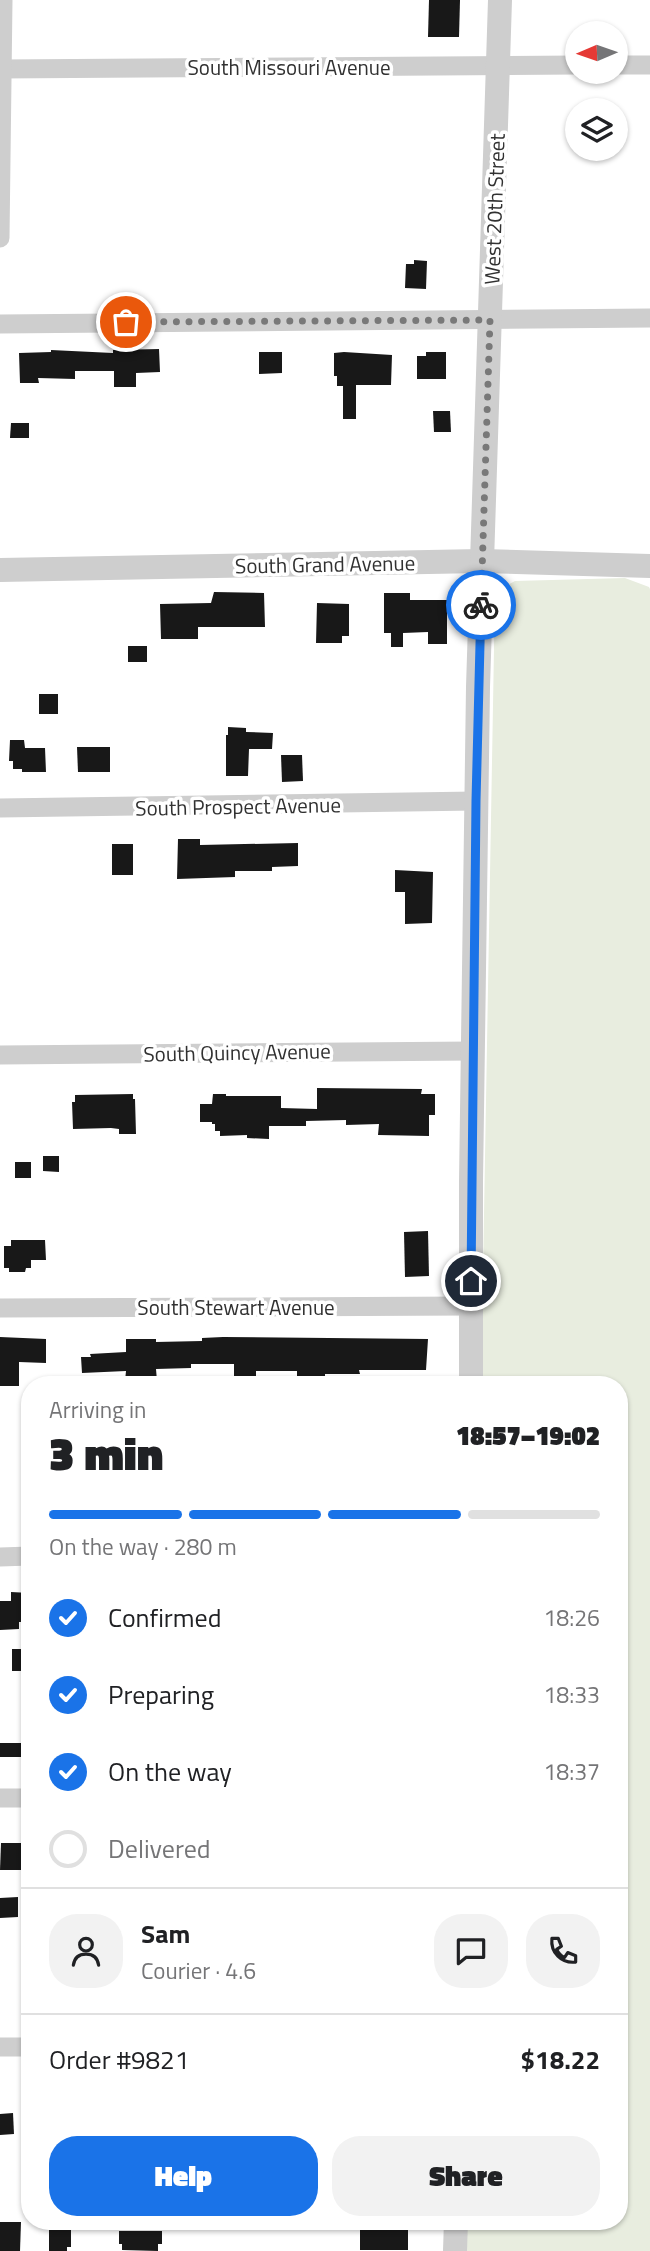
<!DOCTYPE html>
<meta charset="utf-8">
<style>
:root{--surface:#fff;--page:#f2f2f2;--text:#202124;--muted:#757577;--line:#e0e0e0;--accent:#1a73e8}
body{margin:0;font-family:"Titillium Web",sans-serif;background:var(--page);color:var(--text);height:100vh;display:flex;flex-direction:column;font-size:26px;white-space:nowrap}
*{box-sizing:border-box;margin:0}
p{font-size:23px;color:var(--muted)}
.icon{flex:none;width:38px;height:38px;fill:none;stroke:currentColor;stroke-width:2;stroke-linecap:round;stroke-linejoin:round}
.map{position:relative;flex:1;overflow:hidden}
.panel{position:absolute;left:21px;top:1376px;width:607px;height:854px;display:flex;flex-direction:column;background:var(--surface);border-radius:28px;box-shadow:0 2px 5px #0004}
.panel>*{flex:none}
.needle{width:46px;rotate:268deg}
.fabs{position:absolute;left:565px;top:21px;display:grid;gap:14px}
.fabs a{display:grid;place-items:center;width:63px;height:63px;border-radius:50%;background:var(--surface);box-shadow:0 2px 5px #0004;font-size:35px}
.pin{position:absolute;display:grid;place-items:center;width:60px;height:60px;color:#fff;margin:-30px;border:4px solid #fff;border-radius:50%;box-shadow:0 2px 7px #0007}
.courier{position:absolute;display:grid;place-items:center;width:70px;height:70px;margin:-35px;border:5px solid #1a73e8;border-radius:50%;background:#fff;color:#222;box-shadow:0 2px 9px #0007}
.head em{font-style:normal;font-weight:800}
.head div{display:flex;flex-direction:column-reverse}
.head{display:flex;align-items:center;justify-content:space-between;height:119px;padding:0 28px}
h1{font-size:46px;font-weight:800;line-height:52px}
.bar{display:grid;grid-template-columns:repeat(4,1fr);gap:10px 7px;align-content:center;height:84px;padding:0 28px}
.bar i{height:9px;border-radius:5px;background:var(--line)}
.bar .current{background:var(--accent)}
.bar p{grid-column:span 4}
.line{display:flex;align-items:center;gap:18px;padding:0 28px;border-top:2px solid var(--line)}
.line div{flex:1}
.round{display:grid;place-items:center;flex:none;width:74px;height:74px;border-radius:28px;background:var(--page)}
ol{padding:0 28px;list-style:none}
li{display:flex;align-items:center;gap:21px;height:77px}
li p{margin-inline-start:auto}
li .icon{padding:7px;border-radius:50%;background:var(--accent);color:#fff;stroke-width:4}
li:last-child{color:var(--muted)}
li i{width:38px;height:38px;border:4px solid var(--line);border-radius:50%}
.cta{display:flex;gap:14px;margin-top:auto;padding:14px 28px}
.cta a{flex:1;height:80px;border-radius:28px;background:var(--accent);color:#fff;font-size:28px;font-weight:800;line-height:80px;text-align:center}
.cta a+a{background:var(--page);color:var(--text)}
.map>svg:first-child{display:block}
.green{fill:#e8eddf}
.building{fill:#181818}
.lines{fill:none;stroke-linecap:round;stroke-linejoin:round}
.minor{stroke:#cecece;stroke-width:19}
.tertiary{stroke:#cecece;stroke-width:24}
.done{stroke:#797979;stroke-width:7;stroke-dasharray:0 12.6}
.route{stroke:#1a73e8;stroke-width:9}
.labels{text-anchor:middle;dominant-baseline:central;stroke-width:7;stroke-linejoin:round;paint-order:stroke}
.street-label{font-size:21px;fill:#313131;stroke:#fff}
</style>
<div class="map">
<svg width="650" height="2251" viewBox="0 0 650 2251">
<rect width="100%" height="100%" fill="#fff"/>
<polygon class="green" points="625,578 649,587 650,589 650,2251 465,2251 465,2221 620,2221 620,1384 481,1384 495,592 515,581"/>
<g class="building">
<polygon points="429,0 460,0 459,37 428,37"/>
<polygon points="414,260 427,261 426,289 405,288 406,264 414,264"/>
<polygon points="159,349 160,372 136,373 136,387 114,387 114,371 75,371 75,379 38,378 39,383 20,383 19,353 51,352 51,350 113,353 113,350"/>
<polygon points="259,352 282,352 282,373 259,374"/>
<polygon points="344,352 392,355 391,385 356,385 356,419 343,419 343,386 337,386 337,376 334,376 334,353"/>
<polygon points="426,352 446,352 446,379 417,379 417,356 426,356"/>
<polygon points="433,411 450,411 451,432 434,432"/>
<polygon points="11,423 29,423 29,438 10,438"/>
<polygon points="214,592 264,593 265,627 198,627 198,639 161,639 160,604 211,603"/>
<polygon points="384,593 410,593 410,600 447,600 447,644 428,644 428,632 403,633 403,647 391,647 391,633 384,633"/>
<polygon points="317,603 349,604 349,636 342,636 342,643 316,643"/>
<rect x="128" y="646" width="19" height="16"/>
<rect x="39" y="694" width="19" height="20"/>
<polygon points="228,727 246,728 246,732 273,733 272,749 249,749 248,776 226,776 226,735 228,735"/>
<polygon points="10,740 24,740 25,748 45,748 46,772 22,772 22,769 13,769 13,761 9,761"/>
<polygon points="77,747 110,747 110,772 78,772"/>
<polygon points="281,755 302,755 303,781 282,782"/>
<polygon points="178,839 200,839 200,845 298,843 298,866 272,867 272,871 235,871 235,877 177,879"/>
<rect x="112" y="844" width="21" height="31"/>
<polygon points="395,870 433,872 432,923 405,924 405,892 395,892"/>
<polygon points="317,1088 422,1089 421,1094 435,1094 435,1115 429,1115 429,1136 378,1135 379,1124 346,1125 346,1120 306,1121 306,1126 269,1126 269,1139 247,1138 247,1135 220,1136 220,1131 215,1131 215,1124 212,1124 212,1122 200,1122 200,1104 212,1104 213,1094 226,1094 226,1096 281,1096 281,1108 317,1109"/>
<polygon points="133,1094 133,1099 135,1099 136,1134 119,1134 119,1129 111,1128 73,1129 72,1102 75,1102 75,1095"/>
<polygon points="43,1156 59,1156 59,1172 43,1171"/>
<rect x="15" y="1162" width="16" height="16"/>
<polygon points="428,1231 429,1276 405,1277 404,1232"/>
<polygon points="11,1240 45,1240 46,1260 31,1260 31,1268 26,1268 25,1272 9,1272 9,1268 4,1268 4,1246 11,1246"/>
<polygon points="0,1337 46,1339 46,1363 19,1362 19,1386 0,1386"/>
<polygon points="223,1337 428,1339 426,1370 359,1370 360,1374 325,1374 325,1379 311,1379 312,1384 297,1384 297,1371 256,1371 256,1384 234,1383 234,1364 191,1364 191,1368 156,1369 157,1381 125,1381 126,1371 82,1373 81,1357 91,1357 90,1354 126,1352 126,1339 156,1339 156,1342 202,1341 202,1338"/>
<polygon points="11,1592 30,1593 30,1622 19,1622 19,1629 0,1630 0,1601 11,1601"/>
<rect x="12" y="1649" width="18" height="22"/>
<rect x="0" y="1743" width="30" height="14"/>
<polygon points="1,1843 26,1843 27,1870 0,1870"/>
<polygon points="18,1897 18,1917 0,1918 0,1898"/>
<polygon points="13,2113 14,2134 0,2135 0,2114"/>
<polygon points="49,2221 71,2221 71,2247 67,2247 67,2251 49,2251"/>
<polygon points="0,2222 21,2222 20,2251 0,2251"/>
<rect x="360" y="2227" width="48" height="23"/>
<polygon points="119,2231 162,2231 162,2244 158,2244 158,2251 122,2250 122,2244 119,2244"/>
</g>
<g class="lines">
<g class="minor">
<polyline points="616,65 650,65"/>
<polyline points="0,69 578,65"/>
<polyline points="0,238 3,0"/>
<polyline points="0,324 650,318"/>
<polyline points="0,808 476,801"/>
<polyline points="0,1055 473,1051"/>
<polyline points="0,1308 471,1306"/>
<polyline points="0,1557 30,1556"/>
<polyline points="0,1798 30,1798"/>
<polyline points="0,2047 30,2047"/>
</g>
<g class="tertiary">
<polyline points="0,570 482,561 650,566"/>
<polyline points="471,1384 471,1182 478,687 500,0"/>
<polyline points="455,2251 456,2221"/>
</g>
</g>
<g class="lines">
<polyline class="done" points="126,322 490,320 481,605"/>
<polyline class="route" points="471,1281 476,801 481,605"/>
</g>
<g class="labels">
<g class="street-label">
<text x="289" y="67">South Missouri Avenue</text>
<text transform="translate(494 209) rotate(-88)">West 20th Street</text>
<text transform="translate(325 564) rotate(-1)">South Grand Avenue</text>
<text transform="translate(238 806) rotate(-1)">South Prospect Avenue</text>
<text transform="translate(237 1052) rotate(-1)">South Quincy Avenue</text>
<text x="236" y="1307">South Stewart Avenue</text>
</g>
</g>
</svg>
<div class="fabs">
<a><svg class="needle" viewBox="-14 -14 28 28"><path d="M0-13l5 13h-10z" fill="#e53935"/><path d="M0 13l5-13h-10z" fill="#757577"/></svg></a>
<a><svg class="icon" aria-label="layers" viewBox="0 0 24 24"><path d="M12 4l9 5-9 5-9-5zM3 14l9 5 9-5"/></svg></a>
</div>
<div class="pin" style="left:126px;top:322px;background:#ea580c"><svg class="icon" aria-label="bag" viewBox="0 0 24 24"><path d="M5 8h14l-1 12H6zM9 8a3 3 0 0 1 6 0"/></svg></div>
<div class="pin" style="left:471px;top:1281px;background:#1f2937"><svg class="icon" aria-label="home" viewBox="0 0 24 24"><path d="M3 11l9-7 9 7M6 9v11h12V9"/></svg></div>
<div class="courier" style="left:481px;top:605px"><svg class="icon" aria-label="bike" viewBox="0 0 24 24"><circle cx="6" cy="16" r="4"/><circle cx="18" cy="16" r="4"/><path d="M6 16l4-8h5l3 8M10 8l3 8H6M13 5h3"/></svg></div>
<section class="panel">
<div class="head"><div><h1>3 min</h1><p>Arriving in</p></div><em>18:57–19:02</em></div>
<div class="bar"><i class="current"></i><i class="current"></i><i class="current"></i><i></i><p>On the way · 280 m</p></div>
<ol>
<li><svg class="icon" aria-label="check" viewBox="0 0 24 24"><path d="M5 12l5 5 9-10"/></svg>Confirmed<p>18:26</p></li>
<li><svg class="icon" aria-label="check" viewBox="0 0 24 24"><path d="M5 12l5 5 9-10"/></svg>Preparing<p>18:33</p></li>
<li><svg class="icon" aria-label="check" viewBox="0 0 24 24"><path d="M5 12l5 5 9-10"/></svg>On the way<p>18:37</p></li>
<li><i></i>Delivered</li>
</ol>
<div class="line" style="height:126px"><a class="round"><svg class="icon" aria-label="person" viewBox="0 0 24 24"><circle cx="12" cy="8" r="4"/><path d="M4 21q1-7 8-7t8 7"/></svg></a><div><b>Sam</b><p>Courier · 4.6</p></div><a class="round"><svg class="icon" aria-label="chat" viewBox="0 0 24 24"><path d="M4 5h16v11H9l-5 4z"/></svg></a><a class="round"><svg class="icon" aria-label="phone" viewBox="0 0 24 24"><path d="M5 4h4l2 5-3 2q2 4 5 5l2-3 5 2v4C11 20 4 13 5 4z"/></svg></a></div>
<div class="line" style="height:91px"><div>Order #9821</div><b>$18.22</b></div>
<div class="cta"><a>Help</a><a>Share</a></div>
</section>
</div>
